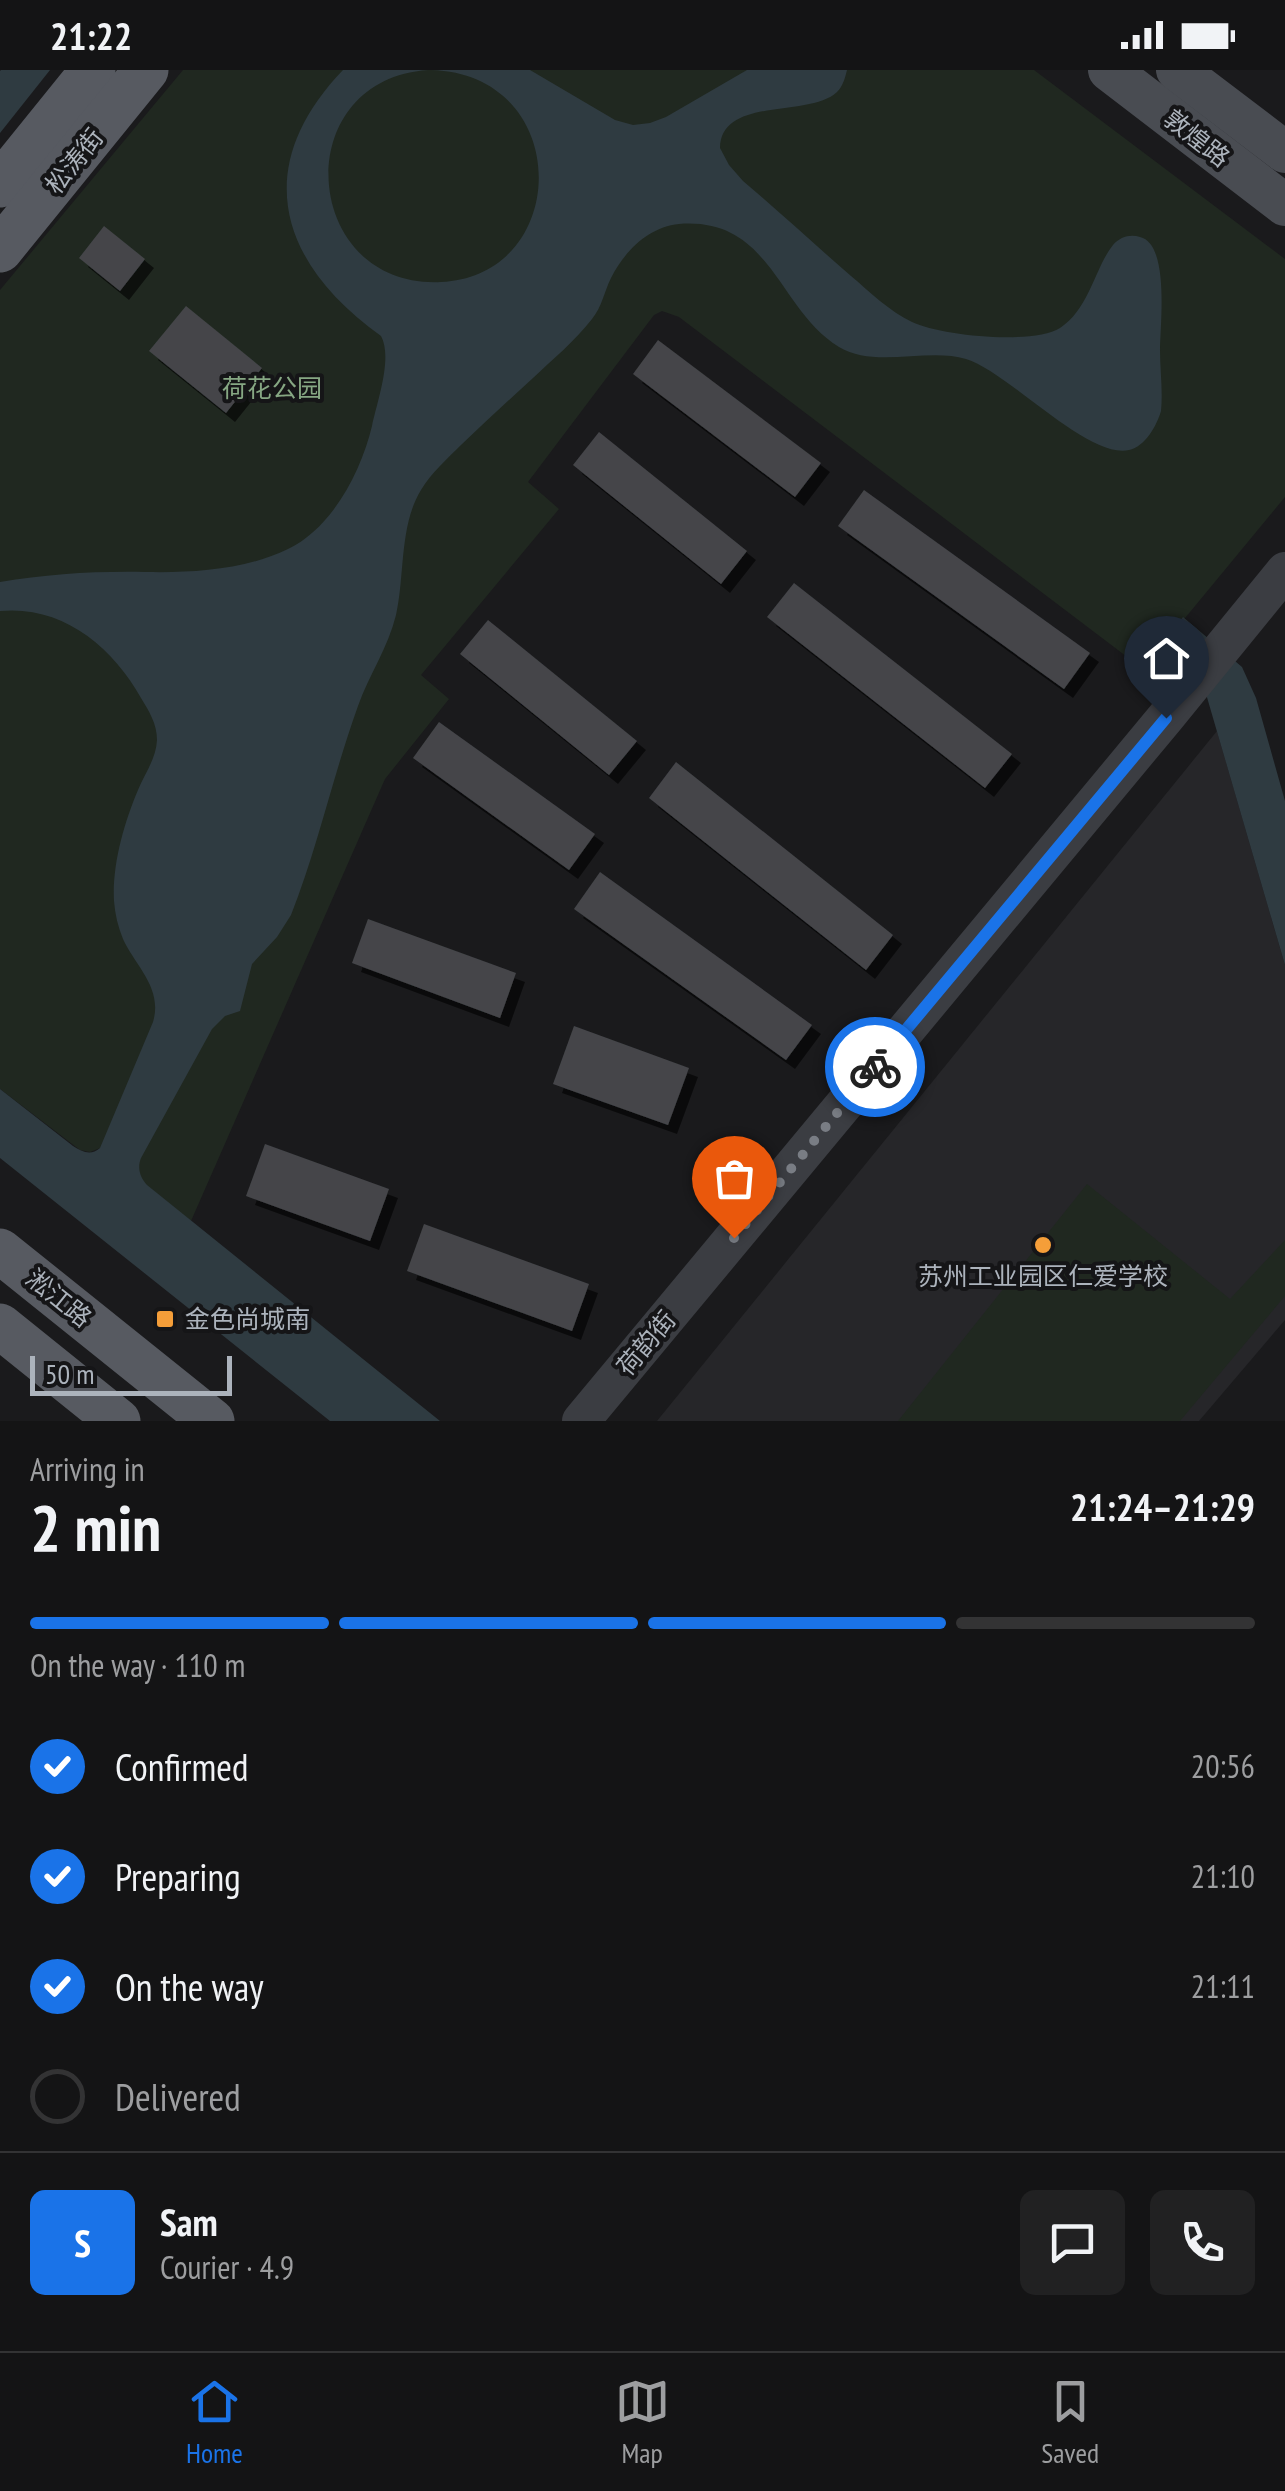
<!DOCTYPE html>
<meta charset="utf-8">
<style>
:root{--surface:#141415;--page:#212122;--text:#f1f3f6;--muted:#9d9ea0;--line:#333334;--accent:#1a73e8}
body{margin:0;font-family:"PT Sans Narrow","Noto Sans SC",sans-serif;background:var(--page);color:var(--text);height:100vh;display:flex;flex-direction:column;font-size:38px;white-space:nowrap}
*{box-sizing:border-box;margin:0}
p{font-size:32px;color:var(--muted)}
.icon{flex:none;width:55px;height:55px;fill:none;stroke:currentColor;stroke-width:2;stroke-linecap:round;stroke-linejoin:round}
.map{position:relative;height:1351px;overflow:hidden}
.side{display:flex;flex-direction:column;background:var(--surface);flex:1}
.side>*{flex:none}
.scale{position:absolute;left:30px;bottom:25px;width:202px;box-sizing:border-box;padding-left:10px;border:5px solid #acb3bc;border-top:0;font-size:28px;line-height:35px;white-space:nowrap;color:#acb3bc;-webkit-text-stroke:8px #151517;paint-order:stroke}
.pin{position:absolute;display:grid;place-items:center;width:85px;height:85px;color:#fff;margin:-102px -42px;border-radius:50% 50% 50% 0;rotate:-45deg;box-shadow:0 0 10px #0007}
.pin .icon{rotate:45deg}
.courier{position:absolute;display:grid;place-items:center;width:100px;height:100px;margin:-50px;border:8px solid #1a73e8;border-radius:50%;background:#fff;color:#222;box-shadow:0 2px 12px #0007}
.head em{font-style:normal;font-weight:700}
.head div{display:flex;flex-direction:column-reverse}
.head{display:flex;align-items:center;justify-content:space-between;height:170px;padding:0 30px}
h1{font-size:65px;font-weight:700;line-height:75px}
.bar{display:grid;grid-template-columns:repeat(4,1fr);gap:15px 10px;align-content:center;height:120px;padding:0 30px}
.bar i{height:12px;border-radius:8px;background:var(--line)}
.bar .current{background:var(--accent)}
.bar p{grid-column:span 4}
.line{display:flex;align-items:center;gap:25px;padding:0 30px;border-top:2px solid var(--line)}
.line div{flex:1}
.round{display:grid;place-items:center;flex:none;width:105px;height:105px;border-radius:15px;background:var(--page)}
ol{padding:0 30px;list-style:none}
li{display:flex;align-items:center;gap:30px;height:110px}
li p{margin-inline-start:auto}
li .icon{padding:10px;border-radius:50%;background:var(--accent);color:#fff;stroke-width:4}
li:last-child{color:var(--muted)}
li i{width:55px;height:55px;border:5px solid var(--line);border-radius:50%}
.status{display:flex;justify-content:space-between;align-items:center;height:70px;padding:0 50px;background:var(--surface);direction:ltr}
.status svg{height:28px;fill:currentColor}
.tab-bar{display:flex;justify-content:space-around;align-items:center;height:140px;border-top:2px solid var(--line);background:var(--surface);font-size:28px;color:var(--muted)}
.tab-bar a{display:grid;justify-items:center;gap:5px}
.tab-bar .current{color:var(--accent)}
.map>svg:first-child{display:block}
.built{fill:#262629}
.green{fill:#202820}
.water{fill:#2f3b41}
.building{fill:#444549;filter:url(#shadow)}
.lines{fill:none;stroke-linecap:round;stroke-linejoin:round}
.tertiary{stroke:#3b3d42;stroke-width:38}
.secondary{stroke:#494c52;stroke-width:42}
.primary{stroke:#575a61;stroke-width:45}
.done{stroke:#797d84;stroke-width:10;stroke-dasharray:0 18}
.route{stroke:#1a73e8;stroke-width:12}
.poi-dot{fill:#f59e39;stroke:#151517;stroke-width:4}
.labels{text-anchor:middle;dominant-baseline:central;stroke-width:8;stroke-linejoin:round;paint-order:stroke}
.street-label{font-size:25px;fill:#acb3bc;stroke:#151517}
.park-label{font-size:25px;fill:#86a783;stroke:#151517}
.poi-label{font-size:25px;fill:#acb3bc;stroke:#151517}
</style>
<div class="status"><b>21:22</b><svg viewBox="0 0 49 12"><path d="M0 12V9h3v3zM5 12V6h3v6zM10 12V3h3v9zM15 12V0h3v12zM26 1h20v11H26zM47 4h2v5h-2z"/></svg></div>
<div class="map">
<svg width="1285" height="1351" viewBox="0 0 1285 1351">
<defs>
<filter id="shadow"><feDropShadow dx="9" dy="9" stdDeviation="0" flood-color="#0009"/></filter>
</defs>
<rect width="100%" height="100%" fill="#1a1a1c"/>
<polygon class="built" points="1217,661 1285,895 1285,1250 1199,1351 657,1351"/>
<g class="green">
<polygon points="183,0 1034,0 1285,189 1285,427 1143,599 679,247 662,241 654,245 528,412 559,439 421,605 449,629 385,709 191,1151 100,1078 90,1082 80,1080 0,1019 0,220"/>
<polygon points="1087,1114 1230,1229 1285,1170 1285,1226 1180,1351 898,1351"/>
</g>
<g class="water">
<polygon points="1,0 50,0 0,63 0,1"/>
<path d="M343 0H428C286 10 301 219 441 212 572 206 574 4 431 0H530L615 50 633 55 650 53 666 47 747 0H847C845 8 843 16 837 22 810 48 721 26 720 78L729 95 743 111C780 142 815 175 851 206 870 222 889 241 912 252 941 266 1033 275 1060 258 1090 238 1094 199 1113 175 1120 167 1130 164 1140 167 1170 174 1160 256 1160 280 1160 300 1163 321 1161 341 1157 355 1145 377 1129 380 1087 389 1010 303 966 289 928 277 875 299 839 277 777 239 772 147 679 154 648 157 624 182 611 208 604 222 602 237 592 249 575 271 553 289 533 308 509 330 485 352 461 375 447 389 431 403 421 420 399 456 405 506 396 545 388 578 369 605 358 636 333 705 318 777 291 845L277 867 252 894 240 941 225 946 212 959 141 1088C137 1098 140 1107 147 1115L440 1351H330L0 1088V1019L73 1076C82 1082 91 1086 100 1078L153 952C163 918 136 897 123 869 118 857 115 844 114 831 112 795 124 753 138 720 145 703 156 689 157 670 157 654 149 641 141 628 112 576 62 535 0 541V512C47 504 97 501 145 502 192 503 245 500 288 479 332 458 361 402 372 356 377 332 393 288 381 266 279 193 250 97 343 0Z"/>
<polygon points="1183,547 1242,597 1256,628 1285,731 1285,895 1204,617 1159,578"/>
</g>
<g class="building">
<polygon points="104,156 145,189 120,221 79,188"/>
<polygon points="186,236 262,298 226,343 149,281"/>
<polygon points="658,270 821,393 795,427 633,304"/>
<polygon points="599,362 747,481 721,514 573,395"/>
<polygon points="864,420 1090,583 1064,619 838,456"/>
<polygon points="794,513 1012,684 985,718 767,547"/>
<polygon points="488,550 637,671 609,705 460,584"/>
<polygon points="439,652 595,764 569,800 413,688"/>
<polygon points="676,692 893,865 866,900 649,728"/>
<polygon points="600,802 812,955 786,990 574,839"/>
<polygon points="368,849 516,903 500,948 352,893"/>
<polygon points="574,956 689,998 668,1055 553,1014"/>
<polygon points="265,1074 389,1119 370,1171 246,1126"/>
<polygon points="424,1154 589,1214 572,1261 407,1201"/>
</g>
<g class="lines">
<polyline class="tertiary" points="581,1351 1166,647 1285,501"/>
<g class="secondary">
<polyline points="1109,0 1285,135"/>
<polyline points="1177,0 1285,82"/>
</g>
<g class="primary">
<polyline points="0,115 93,0"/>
<polyline points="0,180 146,0"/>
<polyline points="0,1181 212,1351"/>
<polyline points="0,1256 118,1351"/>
</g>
</g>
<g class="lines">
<polyline class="done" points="734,1168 875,997"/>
<polyline class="route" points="875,997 1166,648"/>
</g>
<g class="poi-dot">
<circle cx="1043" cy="1175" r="10"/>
<rect x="155" y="1239" width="20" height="20" rx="5"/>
</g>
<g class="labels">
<g class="street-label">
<text transform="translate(1197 68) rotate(38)">敦煌路</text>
<text transform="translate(74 91) rotate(-51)">松涛街</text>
<text transform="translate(59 1228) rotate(39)">淞江路</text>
<text transform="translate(646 1273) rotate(-50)">荷韵街</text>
</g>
<g class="park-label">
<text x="272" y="318">荷花公园</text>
</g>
<g class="poi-label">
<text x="1043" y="1206">苏州工业园区仁爱学校</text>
<text x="185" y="1249" text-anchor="start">金色尚城南</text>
</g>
</g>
</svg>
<div class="scale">50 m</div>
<div class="pin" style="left:734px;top:1168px;background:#ea580c"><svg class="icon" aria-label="bag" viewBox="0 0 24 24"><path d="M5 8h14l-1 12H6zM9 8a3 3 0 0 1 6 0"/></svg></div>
<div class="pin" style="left:1166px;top:648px;background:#1f2937"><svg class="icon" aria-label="home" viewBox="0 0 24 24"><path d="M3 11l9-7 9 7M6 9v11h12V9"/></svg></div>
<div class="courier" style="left:875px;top:997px"><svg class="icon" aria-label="bike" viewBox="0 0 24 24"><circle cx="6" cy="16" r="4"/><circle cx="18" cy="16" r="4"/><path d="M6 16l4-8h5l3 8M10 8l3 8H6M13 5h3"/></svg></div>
</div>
<section class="side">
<div class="head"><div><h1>2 min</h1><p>Arriving in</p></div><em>21:24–21:29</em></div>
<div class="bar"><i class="current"></i><i class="current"></i><i class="current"></i><i></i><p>On the way · 110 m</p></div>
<ol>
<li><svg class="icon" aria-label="check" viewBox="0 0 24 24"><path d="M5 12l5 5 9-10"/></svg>Confirmed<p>20:56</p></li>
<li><svg class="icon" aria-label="check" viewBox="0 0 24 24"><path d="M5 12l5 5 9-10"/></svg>Preparing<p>21:10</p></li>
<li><svg class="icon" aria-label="check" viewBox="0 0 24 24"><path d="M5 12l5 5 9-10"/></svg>On the way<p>21:11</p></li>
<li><i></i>Delivered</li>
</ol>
<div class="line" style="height:180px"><b class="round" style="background:var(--accent);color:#fff">S</b><div><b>Sam</b><p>Courier · 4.9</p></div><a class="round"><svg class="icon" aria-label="chat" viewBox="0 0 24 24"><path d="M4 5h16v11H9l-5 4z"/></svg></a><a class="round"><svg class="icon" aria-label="phone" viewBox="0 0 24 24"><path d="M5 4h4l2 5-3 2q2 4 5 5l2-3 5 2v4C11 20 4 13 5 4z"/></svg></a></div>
</section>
<nav class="tab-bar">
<a class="current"><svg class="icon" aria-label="home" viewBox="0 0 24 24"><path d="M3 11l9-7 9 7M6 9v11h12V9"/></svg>Home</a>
<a><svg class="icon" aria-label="map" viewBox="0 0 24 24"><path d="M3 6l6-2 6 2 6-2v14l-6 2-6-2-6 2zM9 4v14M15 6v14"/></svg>Map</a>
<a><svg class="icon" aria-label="saved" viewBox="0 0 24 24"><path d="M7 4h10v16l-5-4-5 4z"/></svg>Saved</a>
</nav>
